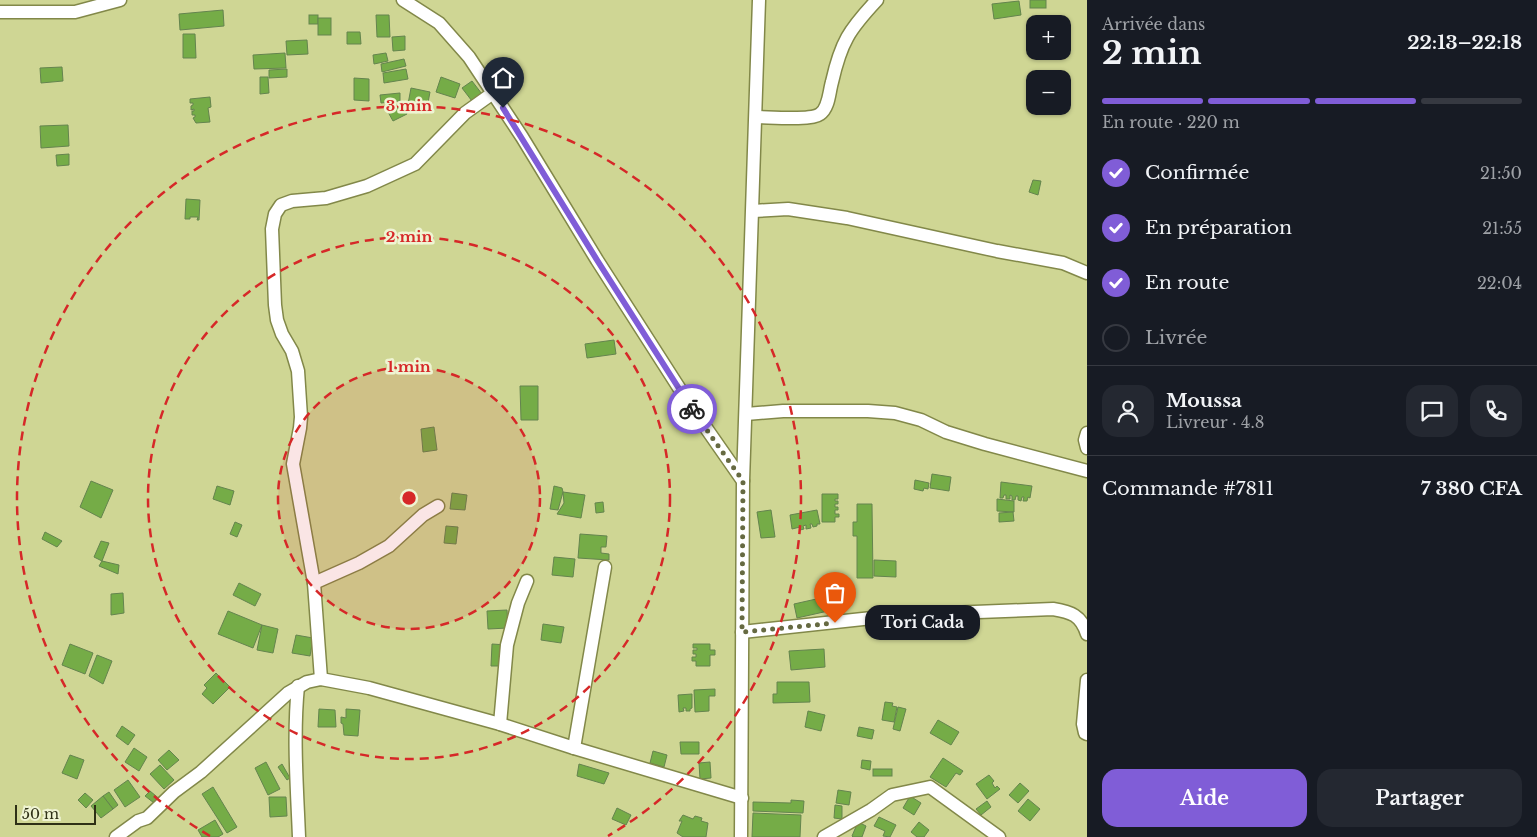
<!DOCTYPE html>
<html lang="fr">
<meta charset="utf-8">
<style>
:root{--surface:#171b24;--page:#242831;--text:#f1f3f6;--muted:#9ea1a6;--line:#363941;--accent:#805dd7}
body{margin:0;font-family:"Libre Baskerville",serif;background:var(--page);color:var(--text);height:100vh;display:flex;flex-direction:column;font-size:19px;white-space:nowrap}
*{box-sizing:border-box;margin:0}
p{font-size:16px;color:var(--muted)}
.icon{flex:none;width:28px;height:28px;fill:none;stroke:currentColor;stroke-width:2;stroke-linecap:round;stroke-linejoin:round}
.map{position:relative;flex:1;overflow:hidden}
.drawer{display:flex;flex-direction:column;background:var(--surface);width:450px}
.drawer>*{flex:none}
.tools{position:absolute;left:1026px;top:15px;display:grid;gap:10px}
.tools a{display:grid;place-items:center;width:45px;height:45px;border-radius:10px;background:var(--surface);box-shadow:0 1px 4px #0004;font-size:25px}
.scale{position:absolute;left:15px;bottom:12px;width:81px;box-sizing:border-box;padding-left:5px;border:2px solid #2e3016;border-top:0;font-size:14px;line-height:18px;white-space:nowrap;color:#2e3016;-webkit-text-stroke:4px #eff4d3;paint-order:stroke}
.pin{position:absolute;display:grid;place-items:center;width:42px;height:42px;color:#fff;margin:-51px -21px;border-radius:50% 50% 50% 0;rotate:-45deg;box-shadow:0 0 5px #0007}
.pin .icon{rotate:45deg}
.courier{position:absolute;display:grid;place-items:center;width:50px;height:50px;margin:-25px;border:4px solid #805dd7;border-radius:50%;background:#fff;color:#222;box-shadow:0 1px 6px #0007}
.bubble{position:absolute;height:35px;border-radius:15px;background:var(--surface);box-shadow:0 1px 4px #0004;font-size:16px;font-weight:800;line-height:35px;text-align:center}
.summary em{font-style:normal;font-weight:800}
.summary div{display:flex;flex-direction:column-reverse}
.summary{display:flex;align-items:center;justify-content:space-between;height:85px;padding:0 15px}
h1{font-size:32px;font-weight:800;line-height:38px}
.bar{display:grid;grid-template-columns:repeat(4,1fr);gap:8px 5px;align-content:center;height:60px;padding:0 15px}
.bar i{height:6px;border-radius:4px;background:var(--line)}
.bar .current{background:var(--accent)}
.bar p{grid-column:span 4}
.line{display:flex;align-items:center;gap:12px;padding:0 15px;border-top:1px solid var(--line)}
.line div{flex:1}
.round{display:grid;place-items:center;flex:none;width:52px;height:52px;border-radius:15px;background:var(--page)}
ol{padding:0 15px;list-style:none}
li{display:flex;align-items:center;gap:15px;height:55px}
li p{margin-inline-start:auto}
li .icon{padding:5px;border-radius:50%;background:var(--accent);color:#fff;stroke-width:4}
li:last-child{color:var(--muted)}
li i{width:28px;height:28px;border:2px solid var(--line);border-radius:50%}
.primary-button{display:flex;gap:10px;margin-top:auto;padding:10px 15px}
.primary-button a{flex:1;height:58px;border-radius:15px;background:var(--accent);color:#fff;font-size:20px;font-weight:800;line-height:58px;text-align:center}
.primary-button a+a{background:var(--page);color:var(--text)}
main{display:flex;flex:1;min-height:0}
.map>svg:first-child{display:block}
.building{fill:#75ac47;stroke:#64844e}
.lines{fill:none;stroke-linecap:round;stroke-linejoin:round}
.street-casing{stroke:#828849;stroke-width:15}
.street{stroke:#fff;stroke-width:12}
.done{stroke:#666a42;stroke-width:5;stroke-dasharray:0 9}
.route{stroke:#805dd7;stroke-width:6}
.ring{fill:none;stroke:#d62828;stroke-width:2.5;stroke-dasharray:9 6}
.centre{fill:#d62828;stroke:#eff4d3;stroke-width:2.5}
.ring-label{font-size:15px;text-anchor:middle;font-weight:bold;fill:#d62828;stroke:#eff4d3;stroke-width:5;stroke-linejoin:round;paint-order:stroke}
</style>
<main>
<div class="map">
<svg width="1087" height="837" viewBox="0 0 1087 837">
<rect width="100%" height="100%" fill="#cfd694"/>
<g class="building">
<rect x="1030" y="0" width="16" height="8"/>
<polygon points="1019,1 1021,15 994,19 992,4"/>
<polygon points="223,10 224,26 180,30 179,14"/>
<rect x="309" y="15" width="9" height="9"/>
<polygon points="376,15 389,15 390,37 377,37"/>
<rect x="318" y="18" width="13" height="17"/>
<polygon points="347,32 360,32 361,44 347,44"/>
<polygon points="183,34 195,34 196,58 183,58"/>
<polygon points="405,36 405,50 393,51 392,37"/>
<polygon points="307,40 308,54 287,55 286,41"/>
<polygon points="285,53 286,68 254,69 253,55"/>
<polygon points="386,53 388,61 374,64 373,55"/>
<polygon points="404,59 406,66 382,72 381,64"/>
<polygon points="62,67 63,81 41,83 40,68"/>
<polygon points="287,69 287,77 269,78 269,70"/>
<polygon points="406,69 408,79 384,83 383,73"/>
<polygon points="260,77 268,77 269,93 260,94"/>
<polygon points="441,77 460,84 455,98 436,92"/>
<polygon points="354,78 369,79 369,101 354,100"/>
<polygon points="472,81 485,98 475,105 462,88"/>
<polygon points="411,88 430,92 427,108 408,104"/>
<polygon points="400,93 400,101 381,103 380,95"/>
<polygon points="210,97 211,107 208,108 210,122 196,123 193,118 195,117 195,115 192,115 192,111 194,111 194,109 191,110 191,106 193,105 193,103 190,103 190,99"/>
<polygon points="402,105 407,114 393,121 388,112"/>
<polygon points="68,125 69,146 41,148 40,126"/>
<polygon points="69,154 69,165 57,166 56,155"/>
<polygon points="1033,180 1041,181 1038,195 1029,192"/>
<polygon points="186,199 200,200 199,220 197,220 198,217 190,217 190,219 185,219"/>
<polygon points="614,340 616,354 587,358 585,344"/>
<polygon points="520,386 538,386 538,420 521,420"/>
<polygon points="434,427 437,450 423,452 421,429"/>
<polygon points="932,474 951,477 949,491 930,488"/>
<polygon points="915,480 929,483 928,489 924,488 923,491 914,489"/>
<polygon points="91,481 113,490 101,518 80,507"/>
<polygon points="1001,482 1032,486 1030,498 1028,497 1027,501 1023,501 1024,497 1022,497 1021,501 1018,500 1018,496 1016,496 1015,500 1012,500 1012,496 1010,495 1010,499 1006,499 1006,495 1004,495 1003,498 1000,498"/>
<polygon points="217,486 234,491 230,505 213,499"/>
<polygon points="554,486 562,488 563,492 558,510 550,509"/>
<polygon points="563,492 585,495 581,518 557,514 564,503"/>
<polygon points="452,493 467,495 465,510 450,509"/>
<polygon points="822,494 838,494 838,499 835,499 835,501 838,501 838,504 835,504 835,507 838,507 838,510 835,510 835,514 839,514 839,517 835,517 835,522 822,522"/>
<polygon points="997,499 1014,501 1014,512 997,511"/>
<polygon points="603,502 604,512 596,513 595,503"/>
<polygon points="857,504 872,504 873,578 857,578 857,536 853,536 853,522 857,522"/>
<polygon points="771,510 775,537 761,538 757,512"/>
<polygon points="817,510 820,524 817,524 817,526 813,527 812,524 810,524 811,528 806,529 806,525 803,526 804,529 800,530 800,527 792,529 790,515"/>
<polygon points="1013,512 1014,521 999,522 999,513"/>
<polygon points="235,522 242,525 237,537 230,534"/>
<polygon points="446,526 458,527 456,544 444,543"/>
<polygon points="45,532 62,541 57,547 42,539"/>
<polygon points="580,534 607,536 606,547 601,547 601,553 609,554 609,560 578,558"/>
<polygon points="101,541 109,543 102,561 94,557"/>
<polygon points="554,557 575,559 573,577 552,575"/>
<polygon points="874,560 896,561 896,577 874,576"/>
<polygon points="102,561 119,565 118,574 99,566"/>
<polygon points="239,583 261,594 255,606 233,595"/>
<polygon points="123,593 124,613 111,615 111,594"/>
<polygon points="834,595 837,609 797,618 794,604"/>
<polygon points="507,610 508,628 488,629 487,611"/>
<polygon points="228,611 262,625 253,648 218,634"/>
<polygon points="543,624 564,627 561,643 541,640"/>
<polygon points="262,625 278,629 273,653 257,650"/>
<polygon points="296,635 313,638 310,656 292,653"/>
<polygon points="70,644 93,653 85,674 62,665"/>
<polygon points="492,644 507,645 506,666 491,666"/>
<polygon points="693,644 710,644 710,650 715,650 715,655 710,655 710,666 696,666 696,661 692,661 692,657 696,657 696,654 693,654 693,650 697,650 697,648 693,648"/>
<polygon points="824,649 825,667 791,670 789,651"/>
<polygon points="97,655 112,661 103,684 89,676"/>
<polygon points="216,673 230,687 213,704 202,694 207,688 204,685"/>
<polygon points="777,682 809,682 810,702 773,703 773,694 777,694"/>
<polygon points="715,689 715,696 709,696 709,711 695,712 694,690"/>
<polygon points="692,694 692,708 690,709 690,711 686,711 686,708 683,708 684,711 679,712 678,695"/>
<polygon points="885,702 893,703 892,706 897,707 894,722 882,720"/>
<polygon points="898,707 906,709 900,731 893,729"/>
<polygon points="319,709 335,710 336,727 318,727"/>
<polygon points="346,709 360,710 358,736 344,735 343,724 341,723 341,717 346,718"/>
<polygon points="808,711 825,715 821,731 805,727"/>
<polygon points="938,720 959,732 951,745 930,733"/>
<polygon points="122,726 135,735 128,745 116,736"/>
<polygon points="859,727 874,730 872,739 857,736"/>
<polygon points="680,742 699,742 699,754 681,754"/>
<polygon points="134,748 147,757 139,771 125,762"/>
<polygon points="169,750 179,760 167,770 158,760"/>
<polygon points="653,751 667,755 664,767 650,763"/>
<polygon points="70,755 84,760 77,779 62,773"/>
<polygon points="943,758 963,771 960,775 956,773 946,787 930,777"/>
<polygon points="862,760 871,761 870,770 861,768"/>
<polygon points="266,762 280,789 268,795 255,768"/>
<polygon points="710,762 711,778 700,779 699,763"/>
<polygon points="282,764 290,778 287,780 278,767"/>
<polygon points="579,764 609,773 604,784 577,776"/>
<polygon points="160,765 174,780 164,789 150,774"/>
<rect x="873" y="769" width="19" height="7"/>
<polygon points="989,775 994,781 992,783 995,788 997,786 1000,789 987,799 976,784"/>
<polygon points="128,780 140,797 125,807 114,790"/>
<polygon points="1020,783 1029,791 1018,803 1009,795"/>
<polygon points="213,787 237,827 227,833 202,794"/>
<polygon points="838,790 851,792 849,805 836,803"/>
<polygon points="150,791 162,801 158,806 145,796"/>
<polygon points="109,792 118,805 113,809 103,796"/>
<polygon points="85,793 93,800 86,808 78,800"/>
<polygon points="103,796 113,809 101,818 91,806"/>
<polygon points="910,796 921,803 914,815 903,808"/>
<polygon points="269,797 286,797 287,816 270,817"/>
<polygon points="1028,799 1040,809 1030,821 1018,811"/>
<polygon points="791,800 804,801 803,813 753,811 753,802 791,803"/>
<polygon points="987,801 991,807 981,815 976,809"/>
<polygon points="835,805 842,806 842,819 834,818"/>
<polygon points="617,808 631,815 626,825 612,819"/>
<polygon points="753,813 801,815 800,837 752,837"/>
<polygon points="683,815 693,819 695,816 702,818 701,821 708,823 706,837 683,837 677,833 682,821 679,821"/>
<polygon points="879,817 896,825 890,837 883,836 885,831 874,826"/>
<polygon points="215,820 223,834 218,837 202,837 198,830"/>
<polygon points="858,822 866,826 862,837 853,837 852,836"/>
<polygon points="919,822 929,830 924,837 917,837 911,832"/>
</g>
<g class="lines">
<defs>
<g id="street">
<polyline points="403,0 439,23 469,57 522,137 597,260 690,405 743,481 741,837"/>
<polyline points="0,12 75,12 120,0"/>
<path d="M756 117C769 117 811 121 820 114 829 108 829 92 832 82 841 42 849 30 877 0"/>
<polyline points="753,211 788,209 847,218 997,251 1063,263 1087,273"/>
<polyline points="746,414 783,411 868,411 895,413 921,420 946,432 985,444 1087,471"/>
<polyline points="1087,433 1085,440 1087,448"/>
<polyline points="743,481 759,0"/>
<polyline points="314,583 359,563 389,546 423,515 438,506"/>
<path d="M742 632 900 615 1053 609C1071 612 1081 615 1087 634"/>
<polyline points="321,679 314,583 293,464 300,428 301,417 298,371 292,351 282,334 277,320 275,305 272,229 275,214 281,205 292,201 326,198 367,186 415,164 465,113 493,93"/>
<polyline points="1087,680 1083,724 1085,733 1087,734"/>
<path d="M298 686C293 736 297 787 299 837"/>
<polyline points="500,724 507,645 518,603 527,581"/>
<polyline points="574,748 605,567"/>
<polyline points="116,837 138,821 147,818 174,792 201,772 288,693 307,682 321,679 369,688 500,724 574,748 742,798"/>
<polyline points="824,837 871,810 892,795 930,787 999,837"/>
</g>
</defs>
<use href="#street" class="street-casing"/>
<use href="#street" class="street"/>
</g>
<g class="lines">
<polyline class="done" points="692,409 743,481 742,632 835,623"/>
<polyline class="route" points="503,108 597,260 692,409"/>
</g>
<circle cx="409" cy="498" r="131" fill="#d62828" fill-opacity=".12"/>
<g class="ring">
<circle cx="409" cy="498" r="131"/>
<circle cx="409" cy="498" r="261"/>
<path d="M210 836A392 392 0 1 1 608 836"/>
</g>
<circle cx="409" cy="498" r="8" class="centre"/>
<g class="ring-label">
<text x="409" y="111">3 min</text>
<text x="409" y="242">2 min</text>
<text x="409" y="372">1 min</text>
</g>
</svg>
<div class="tools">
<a>+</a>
<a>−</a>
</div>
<div class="scale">50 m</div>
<div class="pin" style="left:835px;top:623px;background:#ea580c"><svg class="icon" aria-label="bag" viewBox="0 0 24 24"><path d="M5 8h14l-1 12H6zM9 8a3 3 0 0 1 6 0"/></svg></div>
<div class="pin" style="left:503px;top:108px;background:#1f2937"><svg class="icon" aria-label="home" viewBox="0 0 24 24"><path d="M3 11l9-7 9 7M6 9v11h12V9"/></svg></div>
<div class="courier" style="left:692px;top:409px"><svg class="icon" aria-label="bike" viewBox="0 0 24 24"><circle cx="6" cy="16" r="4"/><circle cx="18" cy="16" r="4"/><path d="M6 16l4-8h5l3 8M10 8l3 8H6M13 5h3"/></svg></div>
<div class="bubble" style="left:865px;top:605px;width:115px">Tori Cada</div>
</div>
<section class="drawer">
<div class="summary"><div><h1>2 min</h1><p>Arrivée dans</p></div><em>22:13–22:18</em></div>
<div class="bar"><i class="current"></i><i class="current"></i><i class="current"></i><i></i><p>En route · 220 m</p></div>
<ol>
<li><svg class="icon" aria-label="check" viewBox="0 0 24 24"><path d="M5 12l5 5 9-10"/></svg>Confirmée<p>21:50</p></li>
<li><svg class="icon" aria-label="check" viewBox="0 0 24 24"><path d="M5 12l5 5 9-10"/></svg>En préparation<p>21:55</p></li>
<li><svg class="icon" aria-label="check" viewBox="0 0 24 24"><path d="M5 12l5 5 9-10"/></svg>En route<p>22:04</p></li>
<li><i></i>Livrée</li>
</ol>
<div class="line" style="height:90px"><a class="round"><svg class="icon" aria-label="person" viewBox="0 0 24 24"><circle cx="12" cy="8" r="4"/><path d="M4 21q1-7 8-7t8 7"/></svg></a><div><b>Moussa</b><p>Livreur · 4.8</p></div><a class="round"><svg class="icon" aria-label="chat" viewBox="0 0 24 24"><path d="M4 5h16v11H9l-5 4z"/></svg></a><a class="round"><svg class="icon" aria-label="phone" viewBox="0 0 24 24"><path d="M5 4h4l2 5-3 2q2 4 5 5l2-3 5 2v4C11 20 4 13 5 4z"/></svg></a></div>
<div class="line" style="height:65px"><div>Commande #7811</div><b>7 380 CFA</b></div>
<div class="primary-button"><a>Aide</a><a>Partager</a></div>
</section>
</main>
